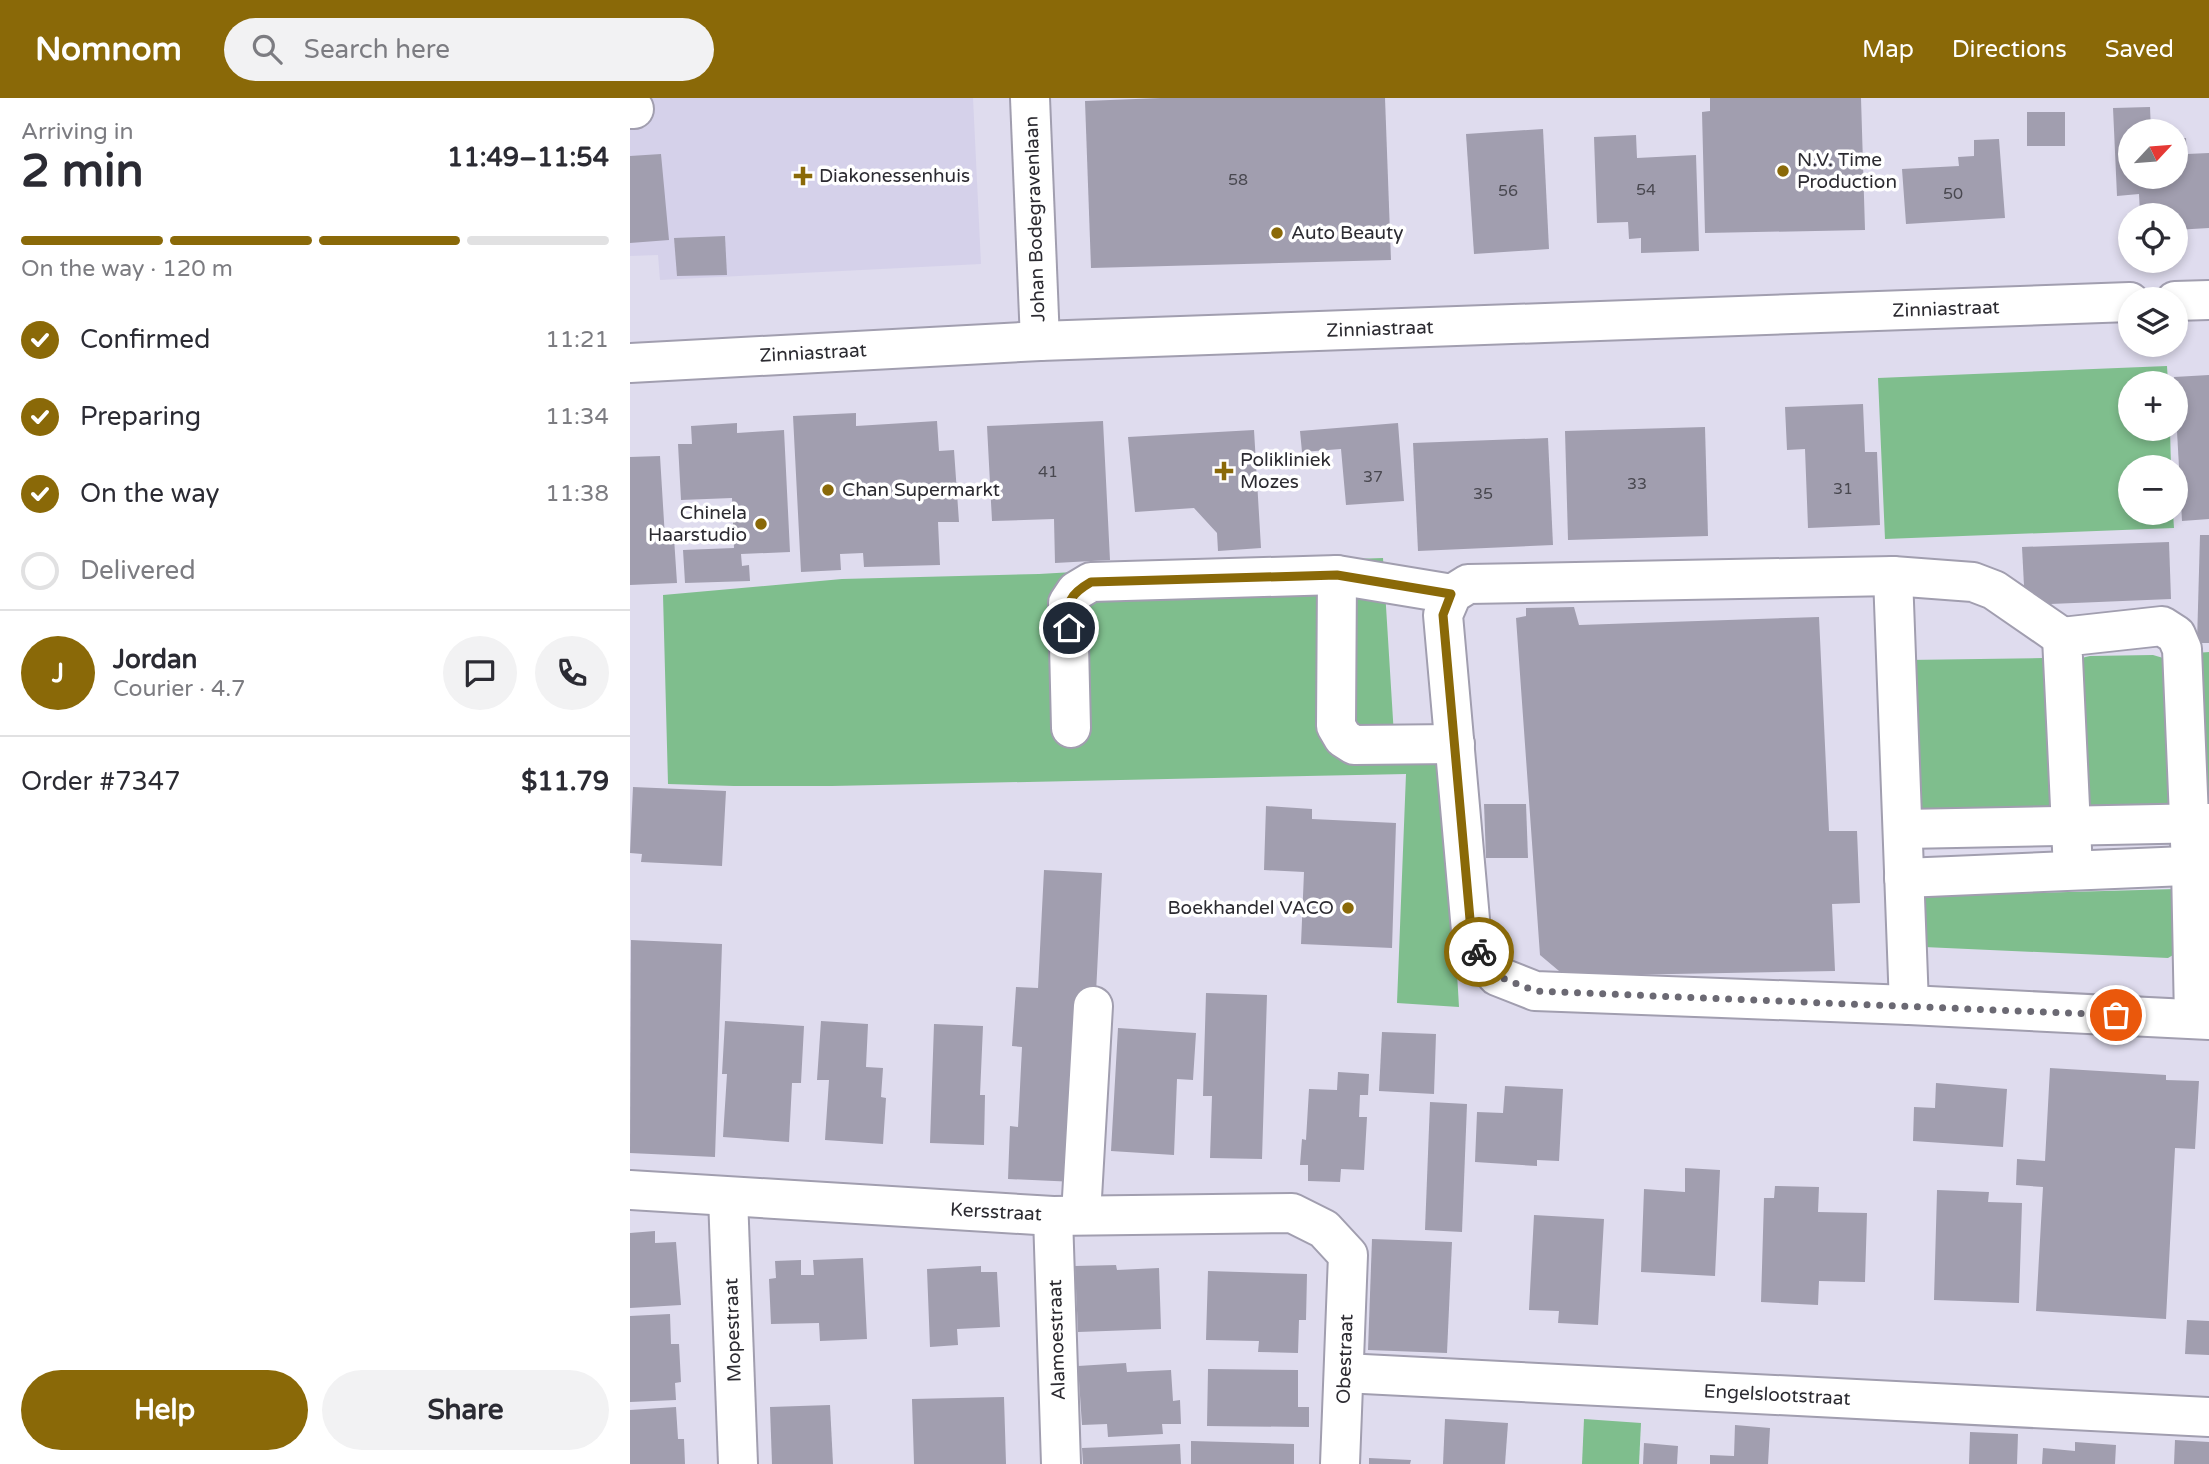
<!DOCTYPE html>
<meta charset="utf-8">
<style>
:root{--surface:#fff;--page:#f2f2f3;--text:#2b2b33;--muted:#7c7c81;--line:#e1e1e2;--accent:#8a6908}
body{margin:0;font-family:"Varela Round",sans-serif;background:var(--page);color:var(--text);height:100vh;display:flex;flex-direction:column;font-size:26px;white-space:nowrap}
*{box-sizing:border-box;margin:0}
p{font-size:23px;color:var(--muted)}
.icon{flex:none;width:38px;height:38px;fill:none;stroke:currentColor;stroke-width:2;stroke-linecap:round;stroke-linejoin:round}
.map{position:relative;flex:1;overflow:hidden}
.side{display:flex;flex-direction:column;background:var(--surface);width:630px}
.side>*{flex:none}
.needle{width:46px;rotate:64deg}
.controls{position:absolute;left:1488px;top:21px;display:grid;gap:14px}
.controls a{display:grid;place-items:center;width:70px;height:70px;border-radius:50%;background:var(--surface);box-shadow:0 4px 10px #0003;font-size:35px}
.pin{position:absolute;display:grid;place-items:center;width:60px;height:60px;color:#fff;margin:-30px;border:4px solid #fff;border-radius:50%;box-shadow:0 2px 7px #0007}
.courier{position:absolute;display:grid;place-items:center;width:70px;height:70px;margin:-35px;border:5px solid #8a6908;border-radius:50%;background:#fff;color:#222;box-shadow:0 2px 9px #0007}
.overview em{font-style:normal;font-weight:700}
.overview div{display:flex;flex-direction:column-reverse}
.overview{display:flex;align-items:center;justify-content:space-between;height:119px;padding:0 21px}
h1{font-size:46px;font-weight:700;line-height:52px}
.bar{display:grid;grid-template-columns:repeat(4,1fr);gap:10px 7px;align-content:center;height:84px;padding:0 21px}
.bar i{height:9px;border-radius:5px;background:var(--line)}
.bar .on{background:var(--accent)}
.bar p{grid-column:span 4}
.line{display:flex;align-items:center;gap:18px;padding:0 21px;border-top:2px solid var(--line)}
.line div{flex:1}
.round{display:grid;place-items:center;flex:none;width:74px;height:74px;border-radius:37px;background:var(--page)}
ol{padding:0 21px;list-style:none}
li{display:flex;align-items:center;gap:21px;height:77px}
li p{margin-inline-start:auto}
li .icon{padding:7px;border-radius:50%;background:var(--accent);color:#fff;stroke-width:4}
li:last-child{color:var(--muted)}
li i{width:38px;height:38px;border:4px solid var(--line);border-radius:50%}
.button{display:flex;gap:14px;margin-top:auto;padding:14px 21px}
.button a{flex:1;height:80px;border-radius:42px;background:var(--accent);color:#fff;font-size:28px;font-weight:700;line-height:80px;text-align:center}
.button a+a{background:var(--page);color:var(--text)}
header{display:flex;align-items:center;gap:42px;box-sizing:border-box;height:98px;padding:0 35px;background:var(--accent);color:#fff}
header strong{font-size:33px}
nav{display:flex;gap:38px;margin-inline-start:auto;font-size:24px}
.search{width:490px;height:63px;background:var(--page);display:flex;align-items:center;gap:18px;box-sizing:border-box;padding:0 24px;border-radius:38px;color:var(--muted);font-size:26px}
main{display:flex;flex:1;min-height:0}
.map>svg:first-child{display:block}
.built{fill:#d5d1ea}
.green{fill:#7fbe8d}
.building{fill:#a19eaf}
.lines{fill:none;stroke-linecap:round;stroke-linejoin:round}
.minor-casing{stroke:#a19eaf;stroke-width:42}
.minor{stroke:#fff;stroke-width:38}
.done{stroke:#6b6973;stroke-width:7;stroke-dasharray:0 12.6}
.route{stroke:#8a6908;stroke-width:9}
.poi-dot{fill:#8a6908;stroke:#fff;stroke-width:2.5}
.labels{text-anchor:middle;dominant-baseline:central;stroke-width:7;stroke-linejoin:round;paint-order:stroke}
.number-label{font-size:16px;fill:#494850}
.poi-label{font-size:19px;fill:#2c2b31;stroke:#fff;text-anchor:start}
.street-label{font-size:19px;fill:#2c2b31;stroke:#fff}
</style>
<header>
<strong>Nomnom</strong>
<div class="search"><svg class="icon" aria-label="search" viewBox="0 0 24 24"><circle cx="10" cy="10" r="6"/><path d="M15 15l6 6"/></svg>Search here</div>
<nav><a>Map</a><a>Directions</a><a>Saved</a></nav>
</header>
<main>
<section class="side">
<div class="overview"><div><h1>2 min</h1><p>Arriving in</p></div><em>11:49–11:54</em></div>
<div class="bar"><i class="on"></i><i class="on"></i><i class="on"></i><i></i><p>On the way · 120 m</p></div>
<ol>
<li><svg class="icon" aria-label="check" viewBox="0 0 24 24"><path d="M5 12l5 5 9-10"/></svg>Confirmed<p>11:21</p></li>
<li><svg class="icon" aria-label="check" viewBox="0 0 24 24"><path d="M5 12l5 5 9-10"/></svg>Preparing<p>11:34</p></li>
<li><svg class="icon" aria-label="check" viewBox="0 0 24 24"><path d="M5 12l5 5 9-10"/></svg>On the way<p>11:38</p></li>
<li><i></i>Delivered</li>
</ol>
<div class="line" style="height:126px"><b class="round" style="background:var(--accent);color:#fff">J</b><div><b>Jordan</b><p>Courier · 4.7</p></div><a class="round"><svg class="icon" aria-label="chat" viewBox="0 0 24 24"><path d="M4 5h16v11H9l-5 4z"/></svg></a><a class="round"><svg class="icon" aria-label="phone" viewBox="0 0 24 24"><path d="M5 4h4l2 5-3 2q2 4 5 5l2-3 5 2v4C11 20 4 13 5 4z"/></svg></a></div>
<div class="line" style="height:91px"><div>Order #7347</div><b>$11.79</b></div>
<div class="button"><a>Help</a><a>Share</a></div>
</section>
<div class="map">
<svg width="1579" height="1366" viewBox="0 0 1579 1366">
<rect width="100%" height="100%" fill="#dfdcee"/>
<polygon class="built" points="0,0 343,0 351,166 30,182 28,157 0,158"/>
<g class="green">
<polygon points="1537,268 1538,285 1500,285 1500,331 1540,331 1541,369 1500,369 1500,415 1543,415 1544,430 1255,441 1248,280"/>
<polygon points="753,460 765,654 814,652 829,909 767,905 776,676 202,688 104,688 38,686 33,497 212,481 409,476 600,465"/>
<polygon points="1579,554 1579,719 1573,719 1566,555"/>
<polygon points="1523,557 1540,562 1549,718 1450,722 1447,561 1460,558"/>
<polygon points="1413,560 1420,566 1427,713 1286,720 1277,562"/>
<polygon points="1547,791 1545,856 1538,860 1294,849 1286,804 1298,798"/>
<polygon points="954,1321 1011,1325 1009,1366 952,1366"/>
</g>
<g class="building">
<polygon points="755,0 761,162 461,170 455,3 531,0"/>
<polygon points="1080,0 1231,0 1235,132 1075,135 1072,14 1080,13"/>
<polygon points="1520,9 1521,33 1500,33 1500,79 1545,79 1545,40 1556,40 1557,56 1579,55 1579,130 1545,132 1545,117 1510,116 1509,96 1487,98 1483,10"/>
<rect x="1397" y="14" width="38" height="34"/>
<polygon points="913,31 919,151 844,156 836,36"/>
<polygon points="1006,37 1007,60 1066,57 1069,153 1011,155 1011,140 999,141 998,124 967,125 964,39"/>
<polygon points="1369,41 1375,120 1276,126 1272,71 1329,68 1328,59 1344,58 1344,42"/>
<polygon points="31,56 39,142 0,145 0,58"/>
<polygon points="95,138 97,177 47,178 44,140"/>
<polygon points="1579,277 1579,421 1552,423 1544,279"/>
<polygon points="1233,306 1235,354 1247,354 1250,427 1178,430 1175,351 1157,352 1155,309"/>
<polygon points="226,315 226,328 307,323 309,353 324,352 329,424 308,424 310,467 234,469 233,455 210,456 211,472 171,474 163,318"/>
<polygon points="473,323 480,462 425,465 424,421 362,423 357,328"/>
<polygon points="107,325 107,335 154,332 160,454 111,456 112,468 119,467 120,483 55,485 53,452 104,450 102,400 51,402 48,346 62,346 61,328"/>
<polygon points="768,325 774,403 716,407 711,351 672,354 670,333"/>
<polygon points="1075,329 1078,438 938,442 935,333"/>
<polygon points="624,332 631,450 588,453 587,435 564,410 505,414 498,339"/>
<polygon points="918,340 923,447 788,453 783,345"/>
<polygon points="30,358 35,440 44,440 47,485 0,487 0,359"/>
<polygon points="1570,437 1579,437 1579,545 1567,545"/>
<polygon points="1539,444 1541,501 1395,507 1392,449"/>
<polygon points="944,509 949,527 1189,519 1199,733 1227,733 1230,805 1202,806 1205,873 935,878 910,857 886,520 896,518 896,510"/>
<polygon points="3,689 96,693 92,768 11,764 12,756 0,755"/>
<polygon points="854,706 896,706 898,760 856,760"/>
<polygon points="636,708 682,711 682,721 766,725 762,850 671,846 674,774 634,772"/>
<polygon points="414,772 472,775 466,895 446,1084 378,1081 380,1028 388,1029 392,949 382,948 386,889 408,890"/>
<polygon points="1,842 92,846 85,1059 0,1055"/>
<polygon points="576,895 637,897 632,1061 580,1060 582,998 573,998"/>
<polygon points="95,923 174,928 171,985 162,985 159,1044 93,1039 97,976 92,976"/>
<polygon points="191,923 238,926 236,969 253,970 251,999 256,1000 253,1046 195,1042 199,982 187,982"/>
<polygon points="304,926 353,928 350,997 355,997 354,1047 300,1045"/>
<polygon points="488,930 566,935 563,982 547,981 544,1057 481,1053"/>
<polygon points="752,934 806,936 804,996 749,993"/>
<polygon points="1420,970 1536,977 1536,982 1569,983 1565,1051 1545,1050 1536,1221 1406,1213 1413,1089 1386,1087 1387,1061 1415,1063"/>
<polygon points="708,974 739,976 738,997 730,997 729,1019 737,1019 734,1072 711,1071 710,1084 678,1083 678,1067 670,1067 672,1041 676,1042 679,991 707,992"/>
<polygon points="1306,985 1377,991 1373,1049 1283,1043 1284,1009 1305,1010"/>
<polygon points="875,988 933,991 929,1063 907,1062 907,1068 845,1064 847,1014 873,1015"/>
<polygon points="800,1004 837,1006 832,1134 795,1132"/>
<polygon points="1055,1070 1090,1072 1085,1178 1011,1174 1014,1091 1055,1094"/>
<polygon points="1145,1088 1189,1089 1188,1114 1237,1115 1235,1184 1189,1183 1188,1207 1131,1204 1134,1100 1144,1100"/>
<polygon points="1307,1092 1359,1094 1358,1104 1392,1105 1389,1205 1304,1202"/>
<polygon points="904,1117 974,1121 968,1227 928,1225 929,1213 899,1212"/>
<polygon points="25,1133 25,1145 46,1144 51,1207 0,1210 0,1135"/>
<polygon points="742,1141 822,1144 817,1255 738,1252"/>
<polygon points="233,1160 237,1241 190,1243 189,1225 141,1226 139,1181 146,1180 145,1163 171,1162 171,1177 184,1177 183,1162"/>
<polygon points="486,1167 487,1172 529,1170 531,1231 448,1234 445,1168"/>
<polygon points="351,1168 351,1174 367,1174 370,1229 327,1231 328,1247 300,1249 297,1171"/>
<polygon points="578,1173 677,1176 676,1222 669,1222 668,1255 628,1254 629,1243 576,1242"/>
<polygon points="40,1216 41,1246 49,1246 51,1284 45,1285 46,1302 0,1304 0,1218"/>
<polygon points="1557,1222 1579,1223 1579,1257 1555,1256"/>
<polygon points="496,1265 497,1274 541,1272 543,1303 550,1302 551,1326 532,1326 533,1336 478,1339 477,1326 452,1327 448,1268"/>
<polygon points="578,1271 668,1272 668,1309 679,1309 679,1329 577,1328"/>
<polygon points="374,1299 376,1366 284,1366 282,1301"/>
<polygon points="200,1307 203,1366 142,1366 140,1309"/>
<polygon points="46,1309 48,1341 54,1341 55,1366 0,1366 0,1312"/>
<polygon points="815,1321 878,1325 875,1366 813,1366"/>
<polygon points="1105,1327 1140,1330 1138,1366 1080,1366 1080,1357 1104,1358"/>
<polygon points="1340,1334 1388,1336 1387,1366 1339,1366"/>
<polygon points="1545,1342 1579,1344 1579,1366 1544,1366"/>
<polygon points="561,1343 664,1346 664,1366 561,1366"/>
<polygon points="1445,1344 1486,1347 1485,1366 1412,1366 1413,1350 1445,1353"/>
<polygon points="1014,1345 1048,1348 1047,1366 1013,1366"/>
<polygon points="550,1346 551,1366 453,1366 452,1350"/>
<polygon points="739,1360 781,1362 780,1366 739,1366"/>
</g>
<g class="lines">
<defs>
<g id="minor">
<polyline points="400,0 410,243"/>
<polyline points="0,11 4,11"/>
<polyline points="1545,203 1579,202"/>
<polyline points="0,265 410,243 1500,204"/>
<polyline points="707,477 706,628 713,640 724,647 825,646"/>
<polyline points="1263,478 1279,907"/>
<polyline points="1432,539 1364,492 1343,484 1263,478 838,486 822,496 813,517 842,844 867,878 905,893 1279,907 1579,922"/>
<polyline points="441,630 438,505 446,493 461,484 707,477 822,496"/>
<polyline points="1274,731 1579,725"/>
<polyline points="1443,772 1432,539 1532,528 1546,537 1552,551 1561,768 1564,921"/>
<polyline points="1274,780 1579,767"/>
<polyline points="0,1092 423,1118 662,1115 694,1131 718,1157 710,1366"/>
<polyline points="98,1099 108,1366"/>
<polyline points="451,1117 463,908"/>
<polyline points="423,1118 431,1366"/>
<polyline points="714,1275 1579,1319"/>
</g>
</defs>
<use href="#minor" class="minor-casing"/>
<use href="#minor" class="minor"/>
</g>
<g class="lines">
<polyline class="done" points="849,854 867,878 905,893 1486,917"/>
<path class="route" d="M439 530C438 504 437 498 461 484L707 477 821 496 813 517 842 844 849 854"/>
</g>
<g class="poi-dot">
<circle cx="1153" cy="73" r="7"/>
<path d="M169.5 67.5h7v7h7v7h-7v7h-7v-7h-7v-7h7z"/>
<circle cx="647" cy="135" r="7"/>
<path d="M590.5 362.5h7v7h7v7h-7v7h-7v-7h-7v-7h7z"/>
<circle cx="198" cy="392" r="7"/>
<circle cx="131" cy="426" r="7"/>
<circle cx="718" cy="810" r="7"/>
</g>
<g class="labels">
<g class="number-label">
<text x="608" y="82">58</text>
<text x="1016" y="92">54</text>
<text x="878" y="93">56</text>
<text x="1323" y="96">50</text>
<text x="418" y="374">41</text>
<text x="743" y="379">37</text>
<text x="1007" y="386">33</text>
<text x="1213" y="391">31</text>
<text x="853" y="396">35</text>
</g>
<g class="poi-label">
<text x="1167" y="62">N.V. Time<tspan x="1167" dy="22">Production</tspan></text>
<text x="189" y="78">Diakonessenhuis</text>
<text x="661" y="135">Auto Beauty</text>
<text x="610" y="362">Polikliniek<tspan x="610" dy="22">Mozes</tspan></text>
<text x="212" y="392">Chan Supermarkt</text>
<text x="117" y="415" text-anchor="end">Chinela<tspan x="117" dy="22">Haarstudio</tspan></text>
<text x="704" y="810" text-anchor="end">Boekhandel VACO</text>
</g>
<g class="street-label">
<text transform="translate(405 121) rotate(-92)">Johan Bodegravenlaan</text>
<text transform="translate(1316 211) rotate(-2)">Zinniastraat</text>
<text transform="translate(750 231) rotate(-2)">Zinniastraat</text>
<text transform="translate(183 255) rotate(-3)">Zinniastraat</text>
<text transform="translate(366 1114) rotate(3)">Kersstraat</text>
<text transform="translate(103 1232) rotate(-92)">Mopestraat</text>
<text transform="translate(427 1242) rotate(-92)">Alamoestraat</text>
<text transform="translate(715 1261) rotate(-88)">Obestraat</text>
<text transform="translate(1147 1297) rotate(3)">Engelslootstraat</text>
</g>
</g>
</svg>
<div class="controls">
<a><svg class="needle" viewBox="-14 -14 28 28"><path d="M0-13l5 13h-10z" fill="#e53935"/><path d="M0 13l5-13h-10z" fill="#7c7c81"/></svg></a>
<a><svg class="icon" aria-label="locate" viewBox="0 0 24 24"><circle cx="12" cy="12" r="6"/><path d="M12 2v4M12 18v4M2 12h4M18 12h4"/></svg></a>
<a><svg class="icon" aria-label="layers" viewBox="0 0 24 24"><path d="M12 4l9 5-9 5-9-5zM3 14l9 5 9-5"/></svg></a>
<a>+</a>
<a>−</a>
</div>
<div class="pin" style="left:1486px;top:917px;background:#ea580c"><svg class="icon" aria-label="bag" viewBox="0 0 24 24"><path d="M5 8h14l-1 12H6zM9 8a3 3 0 0 1 6 0"/></svg></div>
<div class="pin" style="left:439px;top:530px;background:#1f2937"><svg class="icon" aria-label="home" viewBox="0 0 24 24"><path d="M3 11l9-7 9 7M6 9v11h12V9"/></svg></div>
<div class="courier" style="left:849px;top:854px"><svg class="icon" aria-label="bike" viewBox="0 0 24 24"><circle cx="6" cy="16" r="4"/><circle cx="18" cy="16" r="4"/><path d="M6 16l4-8h5l3 8M10 8l3 8H6M13 5h3"/></svg></div>
</div>
</main>
